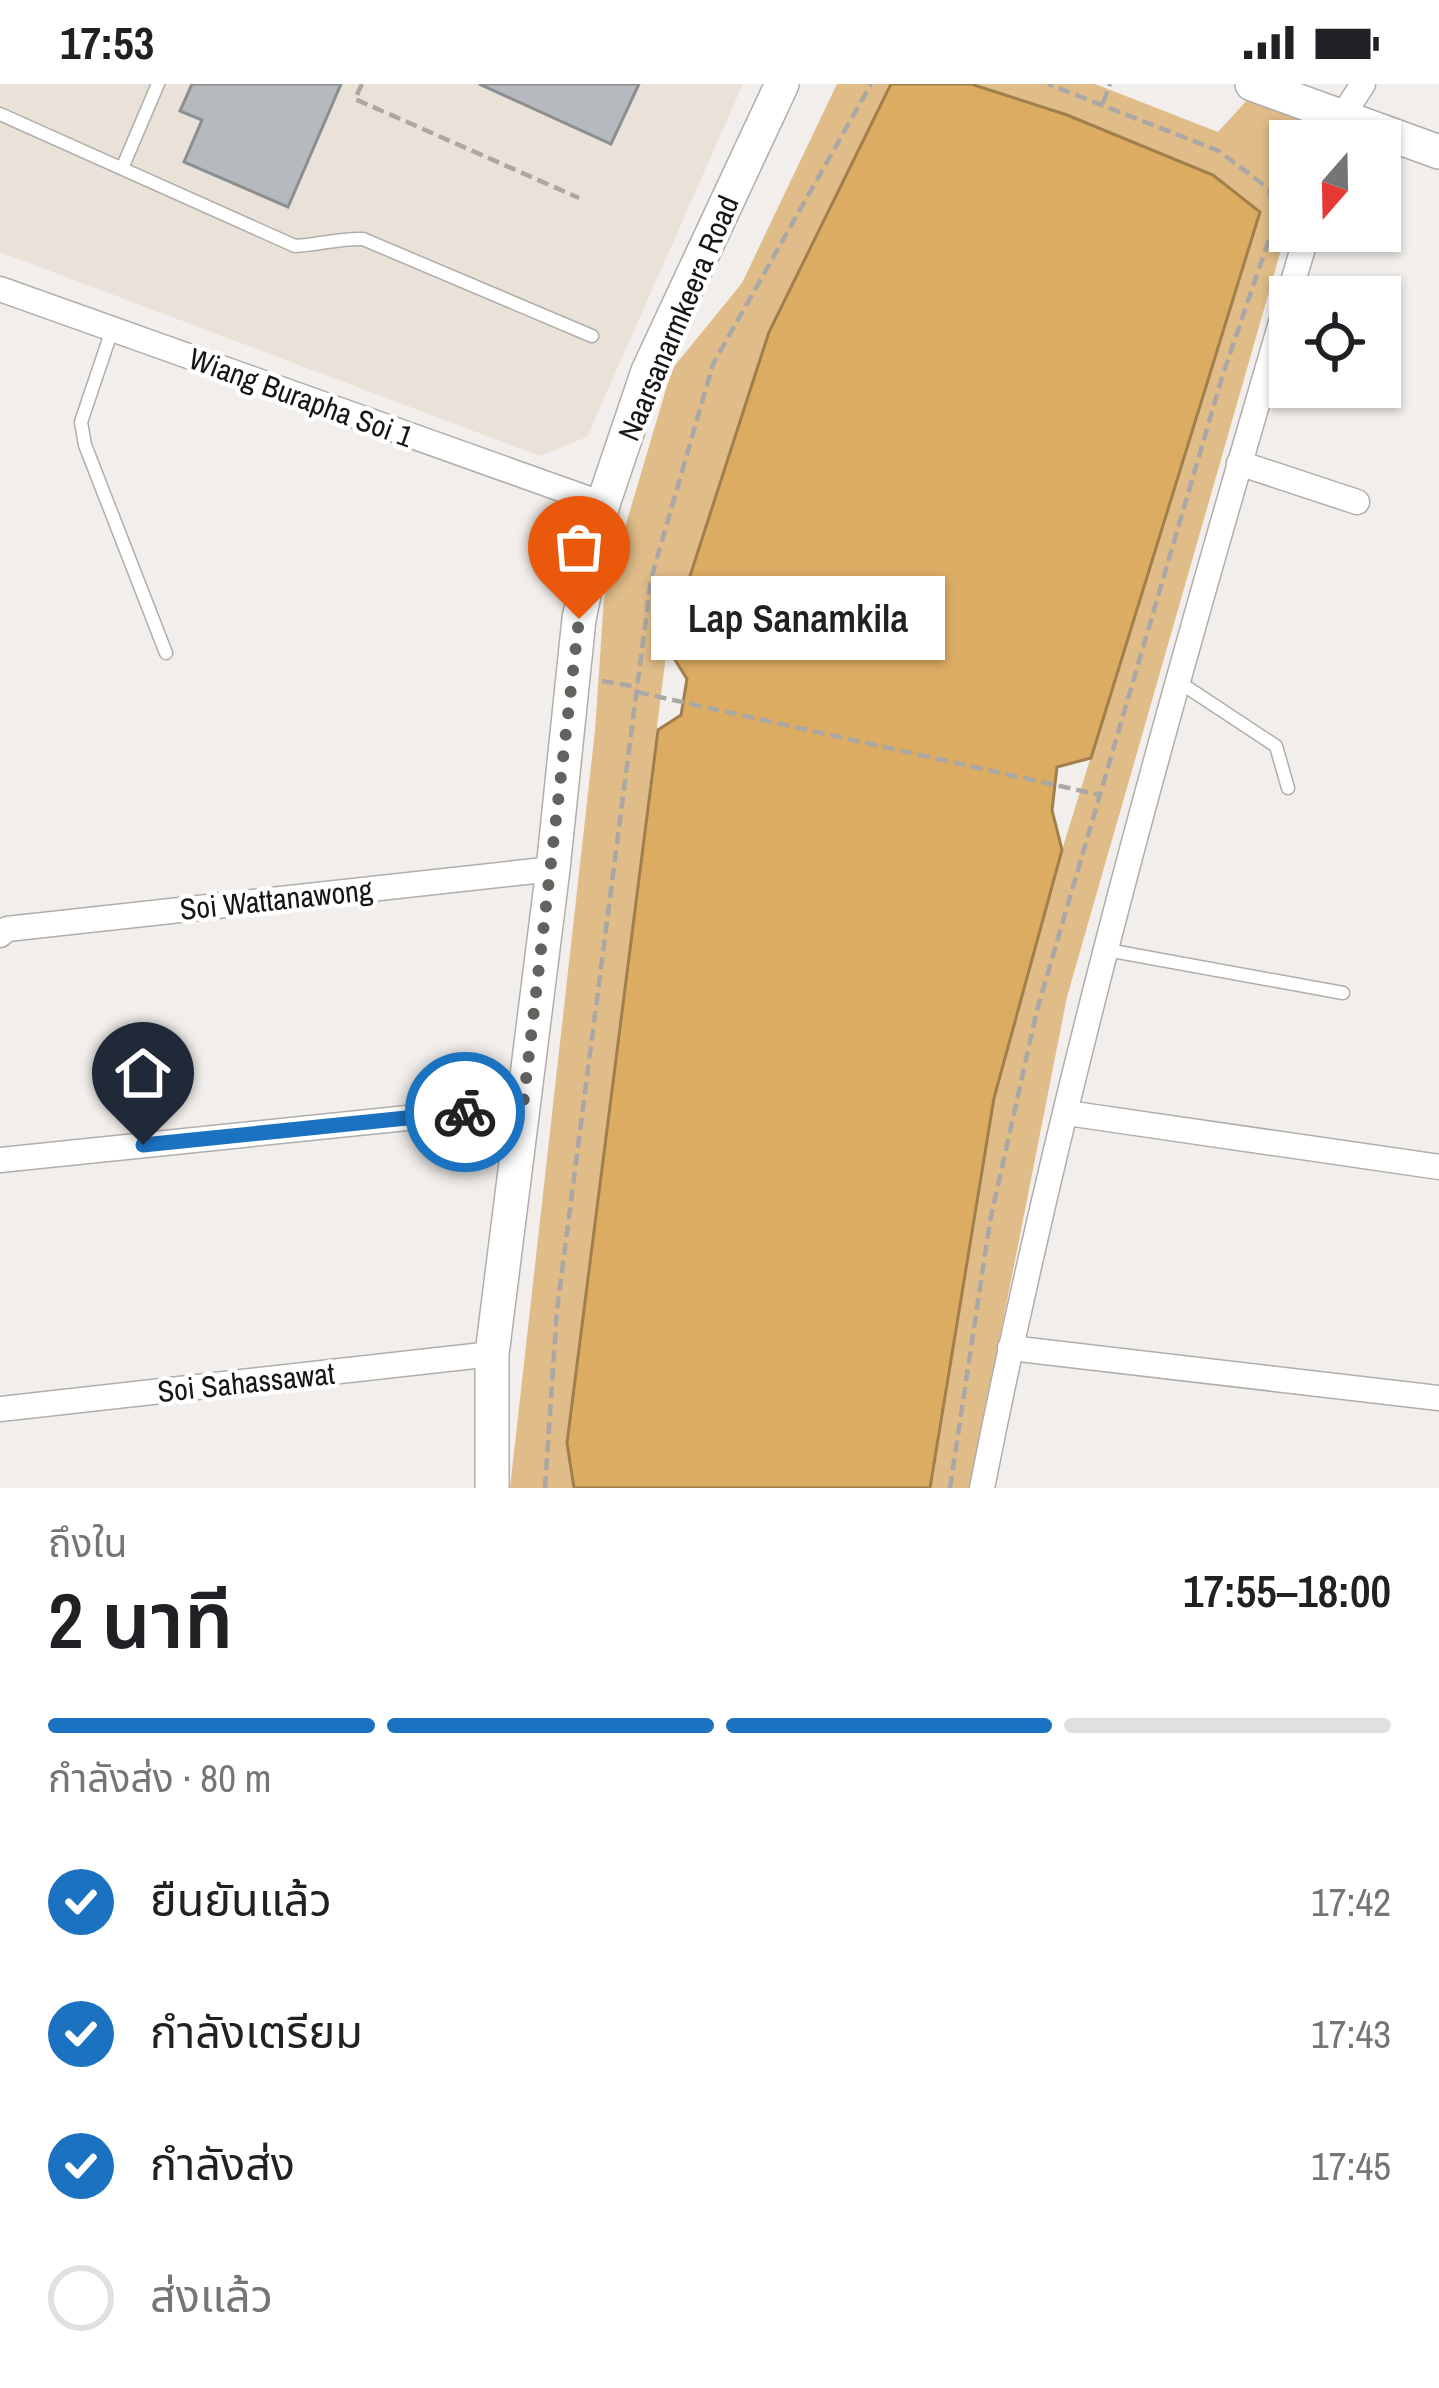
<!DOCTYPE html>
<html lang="th">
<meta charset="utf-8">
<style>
:root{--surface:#fff;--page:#f2f2f2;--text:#202124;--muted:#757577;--line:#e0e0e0;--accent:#1b72c0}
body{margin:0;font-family:"Archivo Narrow","Noto Sans Thai",sans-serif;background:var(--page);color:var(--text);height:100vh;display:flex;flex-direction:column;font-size:45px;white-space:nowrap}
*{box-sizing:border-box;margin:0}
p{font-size:39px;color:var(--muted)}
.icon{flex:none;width:66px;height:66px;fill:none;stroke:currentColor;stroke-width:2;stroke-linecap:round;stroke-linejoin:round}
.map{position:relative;height:1404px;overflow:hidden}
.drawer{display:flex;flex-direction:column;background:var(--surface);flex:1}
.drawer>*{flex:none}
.needle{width:78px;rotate:200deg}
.buttons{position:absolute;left:1269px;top:36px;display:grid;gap:24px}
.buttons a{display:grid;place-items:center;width:132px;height:132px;border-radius:0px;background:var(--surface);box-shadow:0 3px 9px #0004;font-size:60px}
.pin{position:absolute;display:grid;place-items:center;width:102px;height:102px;color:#fff;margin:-123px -51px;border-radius:50% 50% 50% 0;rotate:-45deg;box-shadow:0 0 12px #0007}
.pin .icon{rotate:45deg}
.courier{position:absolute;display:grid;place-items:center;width:120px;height:120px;margin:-60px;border:9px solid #1b72c0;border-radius:50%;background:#fff;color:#222;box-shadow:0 3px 15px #0007}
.bubble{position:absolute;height:84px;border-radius:0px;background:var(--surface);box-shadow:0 3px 9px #0004;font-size:39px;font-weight:600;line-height:84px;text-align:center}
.overview em{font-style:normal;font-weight:600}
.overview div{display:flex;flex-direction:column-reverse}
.overview{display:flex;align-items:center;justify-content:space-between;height:204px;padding:0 48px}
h1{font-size:78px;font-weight:600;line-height:90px}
.bar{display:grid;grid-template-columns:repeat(4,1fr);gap:18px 12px;align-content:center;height:144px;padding:0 48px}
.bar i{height:15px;border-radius:9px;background:var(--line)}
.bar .selected{background:var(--accent)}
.bar p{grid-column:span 4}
ol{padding:0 48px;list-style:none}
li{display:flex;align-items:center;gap:36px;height:132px}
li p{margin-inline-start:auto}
li .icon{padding:12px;border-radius:50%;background:var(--accent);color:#fff;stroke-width:4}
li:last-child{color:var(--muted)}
li i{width:66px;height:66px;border:6px solid var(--line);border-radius:50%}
.status{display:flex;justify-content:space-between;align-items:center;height:84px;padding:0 60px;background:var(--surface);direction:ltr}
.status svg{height:33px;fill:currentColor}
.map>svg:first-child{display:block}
.built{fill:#eae2d8}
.green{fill:#dfbc88}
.water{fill:#dcac63;stroke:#a17f4b;stroke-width:3}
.building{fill:#b6b9bd;stroke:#8c8f92;stroke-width:3}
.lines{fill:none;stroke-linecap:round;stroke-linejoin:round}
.lane-casing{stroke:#b0aeaa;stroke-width:15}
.street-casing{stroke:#b0aeaa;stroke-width:27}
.secondary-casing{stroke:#b0aeaa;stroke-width:36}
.path{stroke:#aaa7a5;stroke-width:4.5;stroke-dasharray:12 6;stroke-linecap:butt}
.lane{stroke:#fff;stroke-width:12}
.street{stroke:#fff;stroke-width:24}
.secondary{stroke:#fff;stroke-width:33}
.done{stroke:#63625f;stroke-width:12;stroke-dasharray:0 21.6}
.route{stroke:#1b72c0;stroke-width:15}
.labels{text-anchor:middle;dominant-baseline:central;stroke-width:9;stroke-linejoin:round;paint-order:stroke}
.street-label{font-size:30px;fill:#171614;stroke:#fff}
</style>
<div class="status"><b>17:53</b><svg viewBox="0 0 49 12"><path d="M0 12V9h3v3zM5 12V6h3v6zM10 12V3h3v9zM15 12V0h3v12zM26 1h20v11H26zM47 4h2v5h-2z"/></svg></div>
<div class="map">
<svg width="1439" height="1404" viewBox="0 0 1439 1404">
<rect width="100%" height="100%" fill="#f1eeeb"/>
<polygon class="built" points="0,0 743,0 587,353 540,372 0,168"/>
<g class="green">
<polygon points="837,0 891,0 769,248 667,563 567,1359 574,1404 510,1404 595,647 604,514 672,285 742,199"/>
<polygon points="971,0 1095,0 1218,48 1249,14 1309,39 1304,57 1290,57 1287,145 1067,913 970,1404 930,1404 994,1014 1062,766 1260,128 1213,91 1067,31"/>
</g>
<polygon class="water" points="891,0 971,0 1067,31 1213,91 1260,128 1091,674 1057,683 1052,726 1062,766 994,1014 930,1404 574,1404 567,1359 658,646 681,631 687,595 667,563 769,248"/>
<g class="building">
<polygon points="192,0 341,0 288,123 184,78 202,36 180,27"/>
<polygon points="479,0 639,0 611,60"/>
</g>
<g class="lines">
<defs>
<g id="lane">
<path d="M0 30 295 162C319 161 339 154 363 155L592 252"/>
<polyline points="123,82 158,0"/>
<polyline points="112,246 81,338 85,361 166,569"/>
<polyline points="1179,598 1276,662 1288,704"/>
<polyline points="1107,866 1343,909"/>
</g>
<g id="street">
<polyline points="1334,57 1341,34 1363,0"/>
<polyline points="0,205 603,420"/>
<polyline points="1239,379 1357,418"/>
<polyline points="0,851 7,845 553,785"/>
<polyline points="1067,1029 1439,1083"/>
<polyline points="0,1076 523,1022"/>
<polyline points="1010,1264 1439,1314"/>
<polyline points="0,1325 492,1270"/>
<path d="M982 1404C1066 979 1185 562 1308 147"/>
</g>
<g id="secondary">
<polyline points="1252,0 1439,68"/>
<polyline points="492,1404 492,1270 553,785 579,535 603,420 648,287 782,0"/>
</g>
</defs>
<use href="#lane" class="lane-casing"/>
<use href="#street" class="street-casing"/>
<use href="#secondary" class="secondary-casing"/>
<g class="path">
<polyline points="362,0 355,15 579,114"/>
<polyline points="1103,19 1110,0"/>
<polyline points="602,597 638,603"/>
<polyline points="637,608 1100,711"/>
<polyline points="545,1404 557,1226 651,495 713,280 871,0"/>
<polyline points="950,1404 990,1137 1037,926 1223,290 1275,138 1269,105 1219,67 1048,0"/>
</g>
<use href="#lane" class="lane"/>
<use href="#street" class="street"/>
<use href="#secondary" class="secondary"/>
</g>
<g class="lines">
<polyline class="done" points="465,1028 523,1022 579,535"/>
<polyline class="route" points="143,1061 465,1028"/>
</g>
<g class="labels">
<g class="street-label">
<text transform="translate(678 234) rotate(-67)">Naarsanarmkeera Road</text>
<text transform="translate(301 313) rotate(20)">Wiang Burapha Soi 1</text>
<text transform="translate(276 815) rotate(-6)">Soi Wattanawong</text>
<text transform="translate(246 1298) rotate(-6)">Soi Sahassawat</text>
</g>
</g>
</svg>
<div class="buttons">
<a><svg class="needle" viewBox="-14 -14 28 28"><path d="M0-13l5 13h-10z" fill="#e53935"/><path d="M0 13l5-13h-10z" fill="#757577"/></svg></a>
<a><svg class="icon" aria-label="locate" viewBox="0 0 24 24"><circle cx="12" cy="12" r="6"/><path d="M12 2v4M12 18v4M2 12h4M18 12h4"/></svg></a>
</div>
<div class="pin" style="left:579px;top:535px;background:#ea580c"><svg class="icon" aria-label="bag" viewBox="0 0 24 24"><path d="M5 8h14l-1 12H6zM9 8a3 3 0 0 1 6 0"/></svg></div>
<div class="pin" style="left:143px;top:1061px;background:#1f2937"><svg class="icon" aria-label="home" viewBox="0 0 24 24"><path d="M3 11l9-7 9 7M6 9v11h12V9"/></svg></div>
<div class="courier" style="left:465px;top:1028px"><svg class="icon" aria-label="bike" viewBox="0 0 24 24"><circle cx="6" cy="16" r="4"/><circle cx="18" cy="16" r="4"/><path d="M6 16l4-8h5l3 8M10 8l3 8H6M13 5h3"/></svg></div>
<div class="bubble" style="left:651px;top:492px;width:294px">Lap Sanamkila</div>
</div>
<section class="drawer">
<div class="overview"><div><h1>2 นาที</h1><p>ถึงใน</p></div><em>17:55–18:00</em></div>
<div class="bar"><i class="selected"></i><i class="selected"></i><i class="selected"></i><i></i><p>กำลังส่ง · 80 m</p></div>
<ol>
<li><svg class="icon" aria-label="check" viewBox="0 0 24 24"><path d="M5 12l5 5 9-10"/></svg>ยืนยันแล้ว<p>17:42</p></li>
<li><svg class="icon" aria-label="check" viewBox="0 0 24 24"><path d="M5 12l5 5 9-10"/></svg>กำลังเตรียม<p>17:43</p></li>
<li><svg class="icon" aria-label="check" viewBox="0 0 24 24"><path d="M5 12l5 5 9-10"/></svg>กำลังส่ง<p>17:45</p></li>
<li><i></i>ส่งแล้ว</li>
</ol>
</section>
